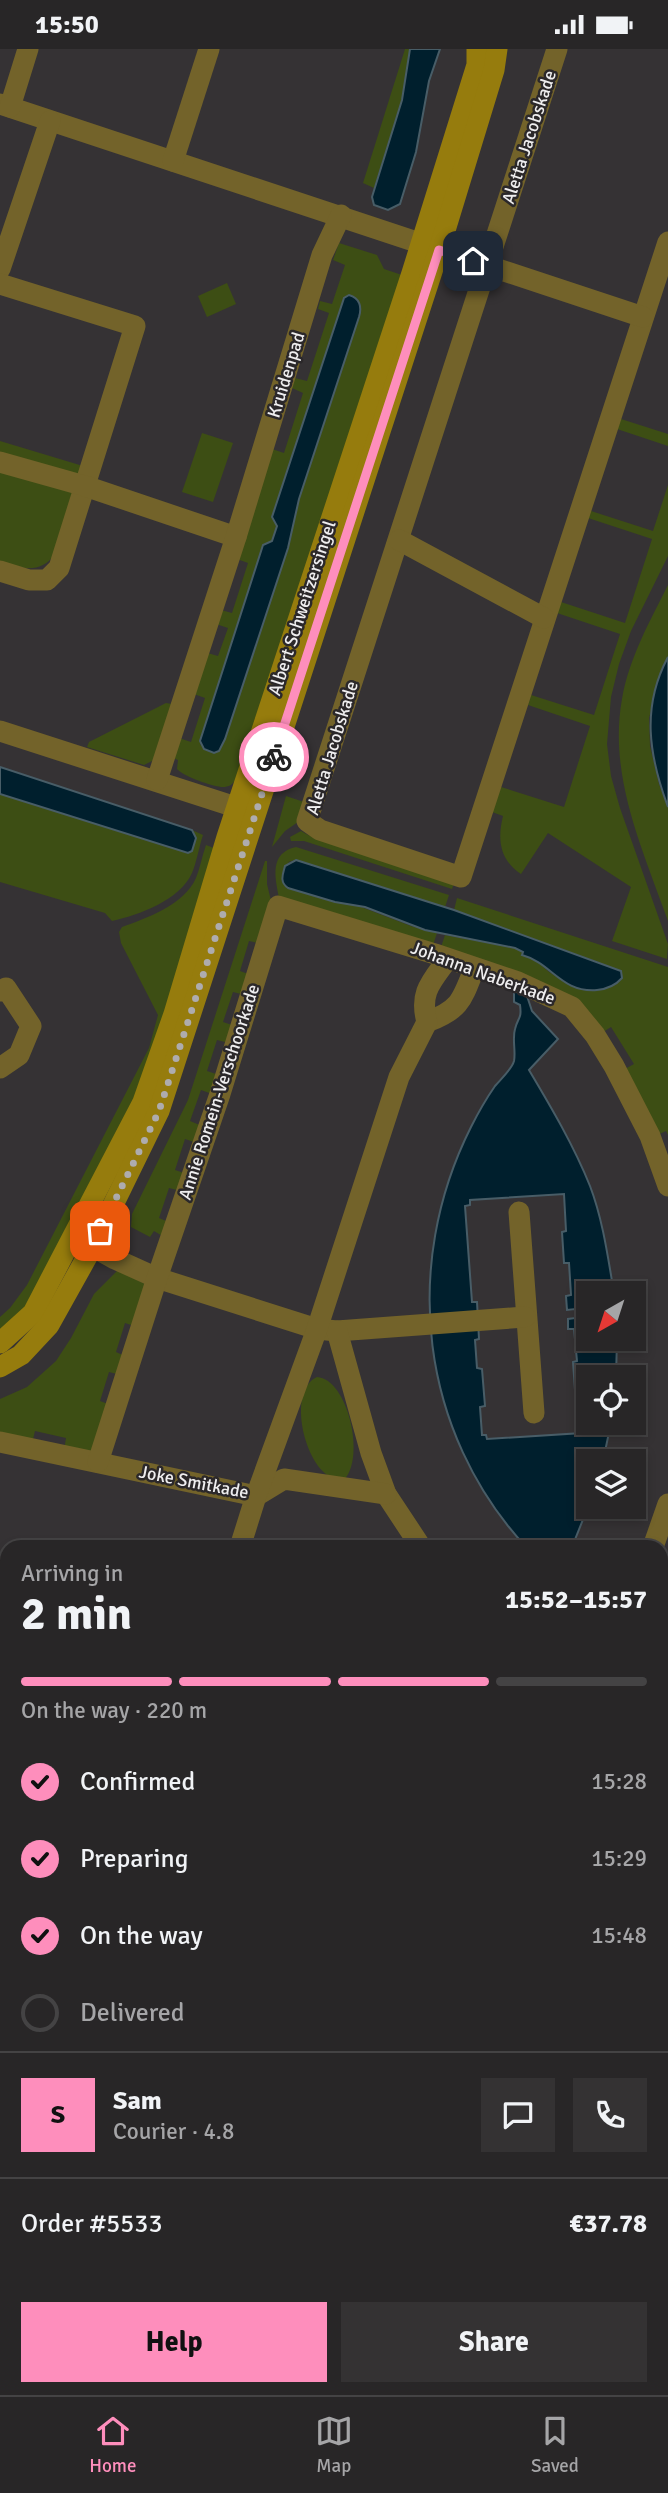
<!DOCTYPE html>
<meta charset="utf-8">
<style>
:root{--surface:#282627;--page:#343233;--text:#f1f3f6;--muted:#a5a5a7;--line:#444344;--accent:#fe8ebc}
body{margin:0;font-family:Signika,sans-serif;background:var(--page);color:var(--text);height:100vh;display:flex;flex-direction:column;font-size:26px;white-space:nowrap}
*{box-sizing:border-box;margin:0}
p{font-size:23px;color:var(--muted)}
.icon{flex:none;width:38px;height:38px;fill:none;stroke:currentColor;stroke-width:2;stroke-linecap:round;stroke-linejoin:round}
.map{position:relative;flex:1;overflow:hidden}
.panel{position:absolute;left:0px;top:1491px;width:668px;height:856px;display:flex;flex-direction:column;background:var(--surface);border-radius:21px 21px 0 0;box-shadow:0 4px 10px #0003,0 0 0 2px var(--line)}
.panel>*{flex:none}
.needle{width:46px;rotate:219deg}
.tools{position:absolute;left:576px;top:1232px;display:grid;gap:14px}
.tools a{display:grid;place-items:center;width:70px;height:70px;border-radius:0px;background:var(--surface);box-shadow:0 4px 10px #0003,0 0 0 2px var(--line);font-size:35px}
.pin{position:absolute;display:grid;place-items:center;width:60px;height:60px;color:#fff;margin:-30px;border-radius:14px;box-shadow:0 4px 10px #0006}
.courier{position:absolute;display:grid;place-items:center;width:70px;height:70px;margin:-35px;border:5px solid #fe8ebc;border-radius:50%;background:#fff;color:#222;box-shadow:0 2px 9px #0007}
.head em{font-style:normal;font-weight:800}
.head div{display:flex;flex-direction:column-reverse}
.head{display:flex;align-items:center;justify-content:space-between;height:119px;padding:0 21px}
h1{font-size:46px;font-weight:800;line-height:52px}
.bar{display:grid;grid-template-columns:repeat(4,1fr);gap:10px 7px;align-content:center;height:84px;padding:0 21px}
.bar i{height:9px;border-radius:5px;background:var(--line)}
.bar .current{background:var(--accent)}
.bar p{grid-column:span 4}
.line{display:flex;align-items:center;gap:18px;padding:0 21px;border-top:2px solid var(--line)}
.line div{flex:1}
.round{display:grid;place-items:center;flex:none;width:74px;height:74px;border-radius:0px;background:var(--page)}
ol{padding:0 21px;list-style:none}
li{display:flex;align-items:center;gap:21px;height:77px}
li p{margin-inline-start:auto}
li .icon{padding:7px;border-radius:50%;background:var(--accent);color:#111;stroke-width:4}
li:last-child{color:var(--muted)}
li i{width:38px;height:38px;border:4px solid var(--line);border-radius:50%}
.cta{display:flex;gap:14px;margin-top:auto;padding:14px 21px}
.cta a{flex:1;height:80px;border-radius:0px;background:var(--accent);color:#111;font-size:28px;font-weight:800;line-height:80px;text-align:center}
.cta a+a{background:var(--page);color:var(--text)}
.status{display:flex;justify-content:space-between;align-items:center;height:49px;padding:0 35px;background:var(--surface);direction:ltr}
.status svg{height:19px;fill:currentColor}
.menu{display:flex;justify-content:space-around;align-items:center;height:98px;border-top:2px solid var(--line);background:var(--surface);font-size:19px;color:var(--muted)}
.menu a{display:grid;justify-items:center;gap:4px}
.menu .current{color:var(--accent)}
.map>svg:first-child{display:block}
.green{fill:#3d4e14;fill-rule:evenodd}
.water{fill:#001f2d;stroke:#485d67;stroke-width:2;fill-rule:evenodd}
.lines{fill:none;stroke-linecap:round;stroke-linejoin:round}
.stream{stroke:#485d67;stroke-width:5}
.street{stroke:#73632a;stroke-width:21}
.secondary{stroke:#967c0d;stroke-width:21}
.done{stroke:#aeacae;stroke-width:7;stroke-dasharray:0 12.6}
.route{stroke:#fe8ebc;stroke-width:9}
.labels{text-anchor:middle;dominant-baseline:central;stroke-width:5;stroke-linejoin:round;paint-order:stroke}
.street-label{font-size:18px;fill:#efeeef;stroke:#2b282a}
</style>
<div class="status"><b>15:50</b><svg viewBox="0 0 49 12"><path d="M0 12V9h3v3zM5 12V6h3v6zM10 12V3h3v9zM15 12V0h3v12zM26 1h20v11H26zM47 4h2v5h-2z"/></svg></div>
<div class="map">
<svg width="668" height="2346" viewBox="0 0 668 2346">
<rect width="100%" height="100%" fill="#353234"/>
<g class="green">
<polygon points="405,0 410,0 402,51 374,139 363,134"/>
<path d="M339 194 377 206 384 220 405 227 235 732C231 736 230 737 225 738 215 739 183 727 177 720L178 711 173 709 179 689 191 693 205 649 191 644 204 603 218 607 228 579 216 575 221 561 232 564 248 514 237 510 272 400 284 404 303 344 292 339 295 329 307 332 329 264 318 260 320 252 332 255 345 216 333 211ZM344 249 359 268 299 450 288 499 225 690 200 696 263 496 272 492 277 477 272 468Z"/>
<polygon points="227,234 236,255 207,268 198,247"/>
<polygon points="621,370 668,385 668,397 617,380"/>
<polygon points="202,384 233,394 213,453 182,443"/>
<polygon points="0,392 83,417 79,431 0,407"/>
<path d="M0 418 76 441 55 505C40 526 21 519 0 513Z"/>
<path d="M668 436V507L631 582 619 615 611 648 607 695 611 727 620 759 668 895 667 910 612 892 631 838 548 784 521 825C500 811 497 791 503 767L492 763 501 738 564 758 590 677 528 656 531 646 594 666 620 585 557 564 561 553 625 574 652 490 588 469 591 462 653 482Z"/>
<path d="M668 536V608L663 618 649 669 650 697 659 735 668 758V872C643 801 608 727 622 650 629 609 650 572 668 536Z"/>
<polygon points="166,654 172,655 154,711 144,716 87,698 89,693"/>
<path d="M0 745 54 761 195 785 192 781 203 786C199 798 197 812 192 824 180 851 139 866 112 872L105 864 0 833Z"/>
<polygon points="286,747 307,754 298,773 285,782 272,798"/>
<polygon points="301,782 308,786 454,834 452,840 304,792 291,792 290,788"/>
<path d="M206 796 219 801 149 1019 36 1248 0 1286V1268L10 1259 27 1236 149 999 158 966 121 894 119 883 122 878C147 869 184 856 196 829 200 819 202 807 206 796Z"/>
<path d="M296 798 449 846 445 858 296 811 288 813 356 856 411 877 437 884 433 896 279 849C275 828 269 804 296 798Z"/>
<polygon points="265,812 267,812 267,835 273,860 262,895 249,892 240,922 251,926 245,946 233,943 223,973 235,977 229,994 217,991 207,1022 219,1026 212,1045 201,1041 190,1072 202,1077 197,1094 185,1090 175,1121 187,1125 181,1142 169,1139 159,1169 171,1174 164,1188 154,1182 150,1188 131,1178 132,1165 188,1051"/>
<path d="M457 849 668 918V1086L666 1082 655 1087 623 1021 634 1015 611 978 600 985 441 898 445 886 515 899 523 904V906C540 910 543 921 556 927 575 936 598 944 617 935V920L454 861Z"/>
<polygon points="118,1221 145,1235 137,1278 125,1274 116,1303 127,1308 121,1326 109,1323 100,1352 111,1356 93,1403 64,1401 66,1389 35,1382 32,1394 0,1387 0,1350 27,1338 56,1312 71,1289 94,1245"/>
<path d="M317 1328C348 1330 366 1409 344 1431 341 1430 337 1431 333 1429 305 1419 286 1342 317 1328Z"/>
<polygon points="0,1921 7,1923 7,2340 164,2340 165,2346 0,2346"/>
<polygon points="662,1964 668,1970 668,2346 410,2346 411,2340 662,2340"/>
</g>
<g class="water">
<polygon points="410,0 440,0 429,32 416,103 400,155 388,161 374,156 372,148 402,51"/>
<path d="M349 246C360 249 362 258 359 268L299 450 288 499 225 690 219 702 214 704 204 700 200 692 263 496 272 492 277 477 272 468 344 249Z"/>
<path d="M668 608V758C649 707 641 658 668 608Z"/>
<polygon points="0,718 192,781 196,789 192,802 188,804 0,745"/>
<path d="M296 811 454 861 621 922 622 929C615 937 607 940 597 941 561 944 552 914 522 906L523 903 515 899 425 881 365 858 335 853 288 839C279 833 283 825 285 817Z"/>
<path d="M514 942 527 947 532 962 558 990 529 1021C551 1058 574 1097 590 1137 603 1171 608 1209 614 1244H588V1290H617L616 1328H588V1374H611L603 1412H588V1458L572 1498H526C420 1383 401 1217 471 1078 478 1064 486 1050 495 1037 501 1030 512 1020 514 1012 516 1002 512 990 515 980 518 968 522 970 520 956L514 953ZM564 1145 566 1182 562 1183 564 1214H569L571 1246 566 1247 567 1261 575 1260 576 1269 568 1270V1280H574L577 1312 573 1313 575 1341H579L582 1384 487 1390 486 1386H482L480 1358 485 1357 482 1320 477 1319 475 1291 479 1290 477 1253H472L465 1157 470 1156V1151Z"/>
<polygon points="668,1595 668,1959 663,1965 662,1607"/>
<polygon points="0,1943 7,1945 7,2023 0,2008"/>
<polygon points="275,2340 411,2340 410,2346 275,2346"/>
</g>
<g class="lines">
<polyline class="stream" points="181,2346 185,2340"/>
<g class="street">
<polyline points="557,0 307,772 320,781 461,828 668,193"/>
<polyline points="0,55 643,268"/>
<polyline points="10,58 28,0"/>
<polyline points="173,112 209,0"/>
<polyline points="0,220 50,72"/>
<polyline points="0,235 135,277 59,519 47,531 29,531 0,522"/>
<polyline points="0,413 85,437 236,488"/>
<polyline points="399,491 544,569"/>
<polyline points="0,682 254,764"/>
<polyline points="157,731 236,488 322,206 341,166"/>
<polyline points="0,942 6,939 31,977 19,1006 0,1019"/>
<path d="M427 973C460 961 462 951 474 920"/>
<polyline points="519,1163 534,1364"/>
<polyline points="74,1187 115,1210 157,1229 317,1280 337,1282 525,1268"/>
<polyline points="337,1282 371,1404 386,1445 421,1498"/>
<polyline points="0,1393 256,1447 284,1430 386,1445"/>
<polyline points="98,1413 157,1229 220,1045 278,857 435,905 518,933 572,958 595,986 614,1017 650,1087 668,1137"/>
<path d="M240 1498 256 1447 317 1280 399 1028 427 973C419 944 431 933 447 911"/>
<polyline points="653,1498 668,1455"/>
<polyline points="0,1555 7,1557"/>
<polyline points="0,1705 7,1709"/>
<polyline points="0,1791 7,1794"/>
<polyline points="0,1927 7,1930"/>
</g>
<g class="secondary">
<polyline points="0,1294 33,1264 143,1053 174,965 227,788 412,224 477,16 477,0"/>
<polyline points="0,1318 21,1306 49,1276 93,1197 159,1062 439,201 494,21 497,0"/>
</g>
</g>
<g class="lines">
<polyline class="done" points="100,1182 159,1062 274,708"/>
<polyline class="route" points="274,708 439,201 473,212"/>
</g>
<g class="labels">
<g class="street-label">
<text transform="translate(529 88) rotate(-72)">Aletta Jacobskade</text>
<text transform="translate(286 326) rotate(-73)">Kruidenpad</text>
<text transform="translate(302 559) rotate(-72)">Albert Schweitzersingel</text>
<text transform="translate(332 699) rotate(-73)">Aletta Jacobskade</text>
<text transform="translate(483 924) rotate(20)">Johanna Naberkade</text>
<text transform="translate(219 1043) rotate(-72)">Annie Romein-Verschoorkade</text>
<text transform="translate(194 1433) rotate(11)">Joke Smitkade</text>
</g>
</g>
</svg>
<div class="tools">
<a><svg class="needle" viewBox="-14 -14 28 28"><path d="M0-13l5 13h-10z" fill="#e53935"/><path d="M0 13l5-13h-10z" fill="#a5a5a7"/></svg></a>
<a><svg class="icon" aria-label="locate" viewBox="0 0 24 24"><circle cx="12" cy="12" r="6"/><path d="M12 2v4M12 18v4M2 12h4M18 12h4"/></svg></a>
<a><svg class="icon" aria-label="layers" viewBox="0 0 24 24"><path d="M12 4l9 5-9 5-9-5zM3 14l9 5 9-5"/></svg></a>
</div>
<div class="pin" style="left:100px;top:1182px;background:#ea580c"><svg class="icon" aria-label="bag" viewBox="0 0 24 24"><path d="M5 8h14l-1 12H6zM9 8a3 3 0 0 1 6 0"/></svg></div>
<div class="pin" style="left:473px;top:212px;background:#1f2937"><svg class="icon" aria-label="home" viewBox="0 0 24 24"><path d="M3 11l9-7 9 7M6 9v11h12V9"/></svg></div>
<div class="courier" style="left:274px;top:708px"><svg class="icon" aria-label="bike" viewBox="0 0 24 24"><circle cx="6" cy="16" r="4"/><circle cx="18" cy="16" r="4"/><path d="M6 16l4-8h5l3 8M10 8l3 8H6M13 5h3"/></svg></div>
<section class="panel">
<div class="head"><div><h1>2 min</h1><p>Arriving in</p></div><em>15:52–15:57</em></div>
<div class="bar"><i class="current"></i><i class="current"></i><i class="current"></i><i></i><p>On the way · 220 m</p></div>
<ol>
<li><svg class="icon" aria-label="check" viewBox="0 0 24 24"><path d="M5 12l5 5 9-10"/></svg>Confirmed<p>15:28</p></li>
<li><svg class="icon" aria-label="check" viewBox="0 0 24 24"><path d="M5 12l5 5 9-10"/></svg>Preparing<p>15:29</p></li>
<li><svg class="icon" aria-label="check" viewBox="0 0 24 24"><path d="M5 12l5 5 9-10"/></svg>On the way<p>15:48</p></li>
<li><i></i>Delivered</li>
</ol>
<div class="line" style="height:126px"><b class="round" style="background:var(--accent);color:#111">S</b><div><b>Sam</b><p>Courier · 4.8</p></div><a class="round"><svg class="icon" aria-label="chat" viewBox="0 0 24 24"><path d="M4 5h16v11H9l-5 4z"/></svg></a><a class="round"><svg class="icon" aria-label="phone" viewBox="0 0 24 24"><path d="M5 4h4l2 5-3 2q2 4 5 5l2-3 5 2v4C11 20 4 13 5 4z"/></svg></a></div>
<div class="line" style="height:91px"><div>Order #5533</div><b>€37.78</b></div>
<div class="cta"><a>Help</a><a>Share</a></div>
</section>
</div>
<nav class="menu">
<a class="current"><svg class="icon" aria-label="home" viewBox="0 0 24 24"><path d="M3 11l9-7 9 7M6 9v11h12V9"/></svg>Home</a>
<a><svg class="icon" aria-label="map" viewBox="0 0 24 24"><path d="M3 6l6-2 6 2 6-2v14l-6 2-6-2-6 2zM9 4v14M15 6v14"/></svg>Map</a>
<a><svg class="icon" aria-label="saved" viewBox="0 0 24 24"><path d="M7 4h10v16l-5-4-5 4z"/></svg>Saved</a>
</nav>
